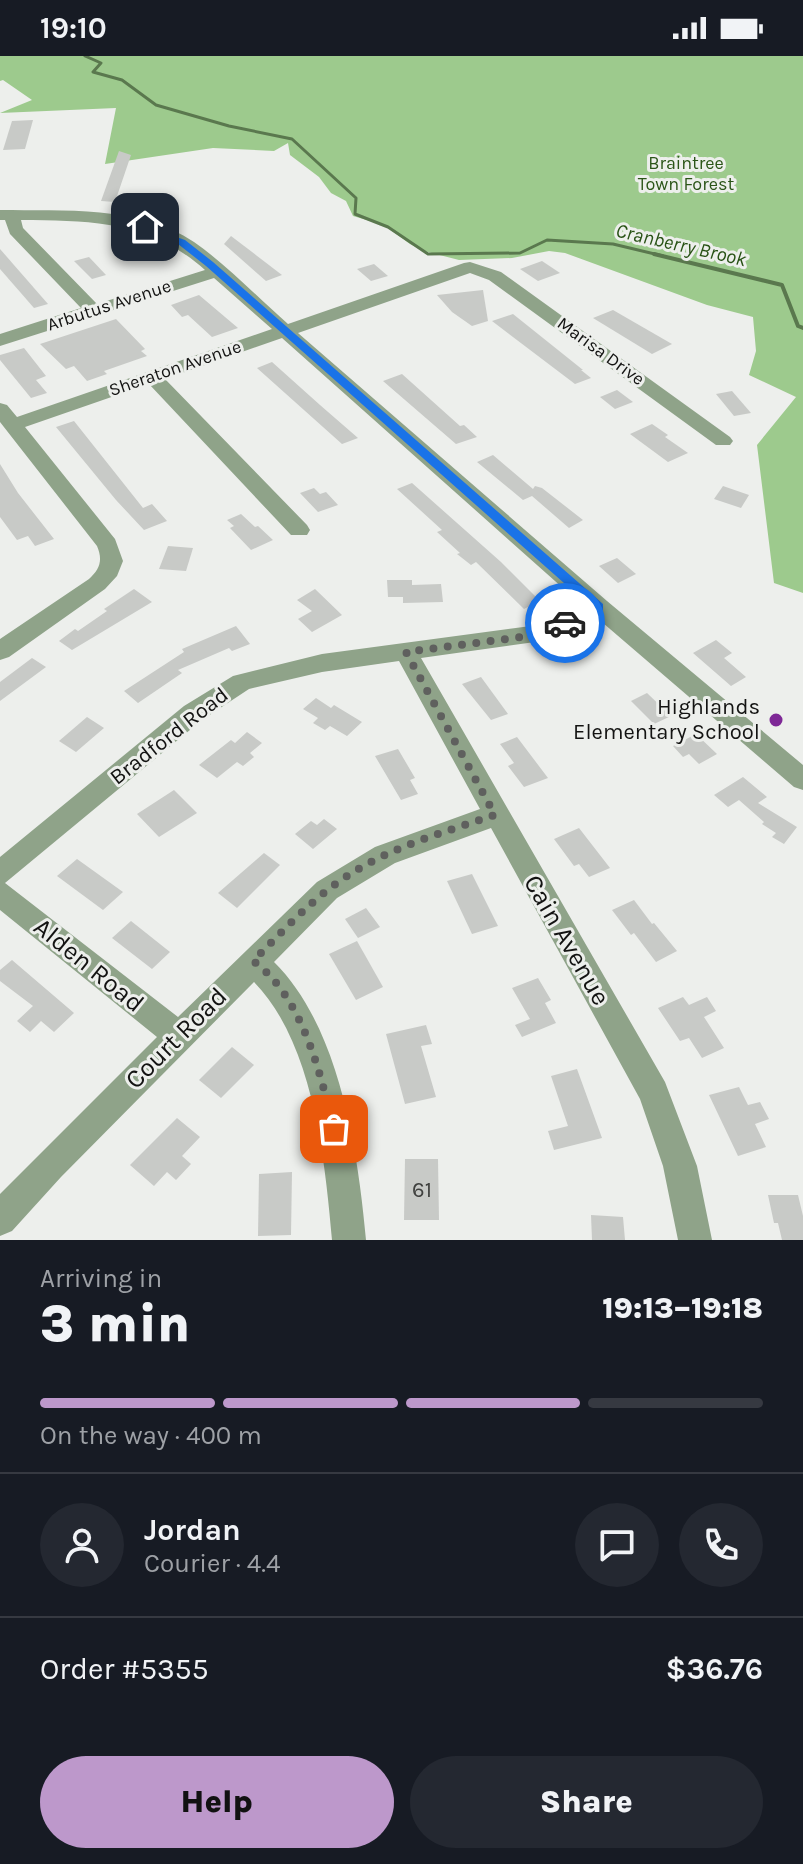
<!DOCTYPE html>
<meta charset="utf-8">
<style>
:root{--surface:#171b24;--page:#242831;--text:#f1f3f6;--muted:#9ea1a6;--line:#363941;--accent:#bd98cb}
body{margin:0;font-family:Karla,sans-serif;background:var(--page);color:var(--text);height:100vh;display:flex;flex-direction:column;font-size:30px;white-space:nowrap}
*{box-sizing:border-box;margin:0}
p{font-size:26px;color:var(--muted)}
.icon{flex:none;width:44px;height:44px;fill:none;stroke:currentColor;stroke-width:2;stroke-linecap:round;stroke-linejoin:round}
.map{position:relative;height:1184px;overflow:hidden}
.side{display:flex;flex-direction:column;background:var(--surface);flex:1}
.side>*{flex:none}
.pin{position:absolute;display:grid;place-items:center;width:68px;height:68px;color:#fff;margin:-34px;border-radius:16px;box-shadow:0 4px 12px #0006}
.courier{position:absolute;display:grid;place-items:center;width:80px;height:80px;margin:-40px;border:6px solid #1a73e8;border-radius:50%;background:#fff;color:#222;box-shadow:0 2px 10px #0007}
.headline em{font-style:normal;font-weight:800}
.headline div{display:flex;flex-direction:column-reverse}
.headline{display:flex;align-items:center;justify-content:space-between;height:136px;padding:0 40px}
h1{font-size:52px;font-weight:800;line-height:60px}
.bar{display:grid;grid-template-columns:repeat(4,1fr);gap:12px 8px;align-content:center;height:96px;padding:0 40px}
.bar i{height:10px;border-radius:6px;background:var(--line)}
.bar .current{background:var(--accent)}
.bar p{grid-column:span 4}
.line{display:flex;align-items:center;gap:20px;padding:0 40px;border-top:2px solid var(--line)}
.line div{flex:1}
.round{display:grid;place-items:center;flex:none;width:84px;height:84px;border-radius:42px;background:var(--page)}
.action{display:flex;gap:16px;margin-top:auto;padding:16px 40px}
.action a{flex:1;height:92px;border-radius:48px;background:var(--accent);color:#111;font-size:32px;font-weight:800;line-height:92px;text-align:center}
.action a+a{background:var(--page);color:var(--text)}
.status{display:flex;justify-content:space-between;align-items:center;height:56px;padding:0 40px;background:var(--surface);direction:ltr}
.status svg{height:22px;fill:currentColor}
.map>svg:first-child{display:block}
.green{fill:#9dca8d}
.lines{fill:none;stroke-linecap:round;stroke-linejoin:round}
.stream-far1{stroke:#5a784e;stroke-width:3}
.stream{stroke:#5a784e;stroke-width:4}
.building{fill:#c8cac7}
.minor{fill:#8fa389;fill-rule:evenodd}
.route{fill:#1a73e8}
.done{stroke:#5f605e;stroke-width:8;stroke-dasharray:0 14.4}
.poi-dot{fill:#7e2896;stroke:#edefec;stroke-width:3}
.labels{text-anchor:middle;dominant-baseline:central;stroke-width:6;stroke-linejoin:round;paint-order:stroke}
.far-park-label{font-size:18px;fill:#2b5518;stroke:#edefec}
.far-street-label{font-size:18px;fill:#131312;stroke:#edefec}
.far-water-label{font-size:20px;font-style:italic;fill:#285215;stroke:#edefec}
.poi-label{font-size:22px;fill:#131312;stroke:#edefec;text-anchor:end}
.street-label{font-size:22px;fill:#131312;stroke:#edefec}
.near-number-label{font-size:22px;fill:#40413f}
.near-street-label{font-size:26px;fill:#131312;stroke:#edefec}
</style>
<div class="status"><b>19:10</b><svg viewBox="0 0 49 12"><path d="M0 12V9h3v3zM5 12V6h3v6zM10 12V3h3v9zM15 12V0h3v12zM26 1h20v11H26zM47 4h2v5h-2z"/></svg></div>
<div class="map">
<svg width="803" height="1184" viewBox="0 0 803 1184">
<rect width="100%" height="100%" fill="#edefec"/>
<polygon class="green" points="0,0 803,0 803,537 774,527 757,389 796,341 749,319 756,295 753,261 707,249 565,197 549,195 512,202 459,204 424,195 410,188 384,169 353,160 346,145 331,137 319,121 290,99 288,87 274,95 213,92 105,108 116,52 0,57 32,44 3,24 0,25"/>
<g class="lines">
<polyline class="stream-far1" points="85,0 101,7 93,16 122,24 156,49 229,70 292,83 356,142 355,158 388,171 428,198 520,197 547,184 613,188 663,200"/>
<polyline class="stream" points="654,198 782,229 798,270 803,272"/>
</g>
<g class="building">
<polygon points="33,64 25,93 3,94 12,65"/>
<polygon points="119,95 131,99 115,146 101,145"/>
<polygon points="231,180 282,219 266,225 224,188"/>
<polygon points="0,193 48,248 34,252 0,213"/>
<polygon points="89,201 106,219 92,223 74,205"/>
<polygon points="542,205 560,217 538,225 520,213"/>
<polygon points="374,208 388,220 371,225 357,213"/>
<polygon points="483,234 488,265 472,270 452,256 437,239"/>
<polygon points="199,239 238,272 212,281 188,259 182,261 171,249"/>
<polygon points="613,254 672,288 652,298 593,262"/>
<polygon points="513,258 583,314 581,314 591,322 575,328 492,265"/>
<polygon points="116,263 145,293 141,295 147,300 104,315 107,318 87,325 74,310 66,313 40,288"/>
<polygon points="24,292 46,320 36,324 47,337 31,342 0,304 0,299"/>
<polygon points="272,306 320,349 358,382 342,388 257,312"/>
<polygon points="402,318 460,370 464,369 477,381 456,388 383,325"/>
<polygon points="617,334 633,346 615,353 600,341"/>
<polygon points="732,335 751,357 734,360 716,338"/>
<polygon points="74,365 143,452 152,448 167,465 144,474 116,444 56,371"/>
<polygon points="652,368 668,379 665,381 688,397 668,406 630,378"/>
<polygon points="493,399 533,433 535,430 542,432 583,464 569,472 532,440 523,444 477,406"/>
<polygon points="0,408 18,437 54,483 35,490 28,480 17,484 0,461"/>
<polygon points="412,427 501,506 540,545 524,553 476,506 471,509 457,498 460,497 437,476 442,474 397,433"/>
<polygon points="723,430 749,439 741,452 714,443"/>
<polygon points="314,432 320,438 326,436 338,449 318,456 300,437"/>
<polygon points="241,458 255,471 258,470 273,484 251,494 230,472 234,470 227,464"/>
<polygon points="168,490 193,492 186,515 159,513"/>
<polygon points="617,502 636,518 618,527 599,510"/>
<polygon points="387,524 412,524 412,529 441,528 443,546 403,547 403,541 388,541"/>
<polygon points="134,533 152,546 72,594 59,585 75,573 78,575 107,555 104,553"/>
<polygon points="315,533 342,559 312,576 298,563 312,555 297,544"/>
<polygon points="236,570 250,588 232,595 229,592 178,614 182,617 138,647 124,635 184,596 182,593"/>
<polygon points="716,584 732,597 724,602 746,621 731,630 693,597"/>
<polygon points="32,602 46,611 0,645 0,626"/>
<polygon points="481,621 508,658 491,664 462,628"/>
<polygon points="647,637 671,660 654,668 631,645"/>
<polygon points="316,642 331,652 334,649 362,666 347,680 330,670 325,674 313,667 318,662 303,653"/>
<polygon points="87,661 104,672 76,696 59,685"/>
<polygon points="247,676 262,687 250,697 254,701 243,710 237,706 217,722 199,709 231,684 235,687"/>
<polygon points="696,678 717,698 699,708 689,698 683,701 673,690"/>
<polygon points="517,681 548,722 524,731 508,710 514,707 500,688"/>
<polygon points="398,693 415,722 410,724 418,738 401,744 375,700"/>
<polygon points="743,721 767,741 758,747 797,771 784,788 772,781 776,777 762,768 764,766 739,744 728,751 714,739"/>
<polygon points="174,734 197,757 159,781 137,758"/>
<polygon points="324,763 337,773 313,793 295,778 311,765 317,769"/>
<polygon points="579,772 610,812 589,821 579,808 574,810 554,783"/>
<polygon points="264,797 280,809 237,852 218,837"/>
<polygon points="77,803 123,836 103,854 57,820"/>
<polygon points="472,818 498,870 472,878 447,825"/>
<polygon points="634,844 652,868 654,867 677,895 656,906 634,877 631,879 612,854"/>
<polygon points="366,852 380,871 358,882 345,863"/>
<polygon points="131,865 170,896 152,913 112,882"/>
<polygon points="357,885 383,931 356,944 329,898"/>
<polygon points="12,904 74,957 54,976 41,965 30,976 17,965 33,950 0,925 0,914"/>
<polygon points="538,922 551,944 545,947 556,967 522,981 515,969 530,963 512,932"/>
<polygon points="683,941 689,949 707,941 716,955 704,961 724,992 702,1002 689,982 680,985 658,952"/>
<polygon points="426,969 432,988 421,990 436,1041 405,1048 386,978"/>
<polygon points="232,991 254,1009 221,1042 199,1024"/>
<polygon points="577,1013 602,1082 554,1094 548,1075 568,1070 551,1020"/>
<polygon points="739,1031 748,1049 760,1046 769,1063 755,1068 766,1091 738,1100 709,1039"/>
<polygon points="177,1062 200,1081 182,1100 191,1108 176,1124 167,1116 154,1130 130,1109"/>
<polygon points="405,1103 438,1103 439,1164 404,1164"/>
<polygon points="292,1116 291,1179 258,1180 259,1118"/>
<polygon points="768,1139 798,1139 803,1160 803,1184 782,1184 778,1167 774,1167"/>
<polygon points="591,1159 623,1161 625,1184 592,1184"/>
</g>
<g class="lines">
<path class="minor" d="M0 154C63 155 139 149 194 186 227 209 257 241 288 268L464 207 470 206 501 216 730 381 733 385 730 389H716L489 224 470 217 298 277 607 545 803 709V734L794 731 596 561 535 586 421 602 665 1026 697 1110 712 1184H678L663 1110 640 1043 491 772 395 807 337 842 274 906C340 971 358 1096 366 1184H332C325 1103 313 986 254 926L61 1121 12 1175 0 1180V1138L157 981 0 854V801L184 650 233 620 322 598 531 570 582 549 282 282 165 323 307 469 310 474 307 479H291L149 328 25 371 115 483 123 505 117 520 105 533 9 601 0 604V583L89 523C100 513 103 504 97 490L0 366V347L7 349 17 361 272 273 214 222 0 290V278L81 252 10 178 5 164H0ZM21 164C92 165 149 164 205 214L97 248 23 172ZM399 605 480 753 375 791 317 826 178 961 5 827 202 664 249 633 322 616Z"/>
</g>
<polygon class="route" points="142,169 185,184 213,206 603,548 603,554 570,570 561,570 561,564 590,550 206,210 178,188 142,173"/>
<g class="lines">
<path class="done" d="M334 1073C320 1017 303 941 253 905 281 877 308 847 340 825 386 792 442 777 495 759L406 596 522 581 565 567"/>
</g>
<circle class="poi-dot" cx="776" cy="664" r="8"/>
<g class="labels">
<g class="far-park-label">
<text x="686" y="107">Braintree<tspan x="686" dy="21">Town Forest</tspan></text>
</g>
<g class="far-street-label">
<text transform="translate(109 249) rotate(-18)">Arbutus Avenue</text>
<text transform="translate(601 295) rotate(36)">Marisa Drive</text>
<text transform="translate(175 312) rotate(-19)">Sheraton Avenue</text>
</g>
<g class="far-water-label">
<text transform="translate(681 189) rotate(13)">Cranberry Brook</text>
</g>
<g class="poi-label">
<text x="760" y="651">Highlands<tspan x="760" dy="25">Elementary School</tspan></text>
</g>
<g class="street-label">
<text transform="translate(169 680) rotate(-38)">Bradford Road</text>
</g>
<g class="near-number-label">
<text x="422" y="1134">61</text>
</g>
<g class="near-street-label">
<text transform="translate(567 884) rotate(60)">Cain Avenue</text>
<text transform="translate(89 909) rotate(39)">Alden Road</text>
<text transform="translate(176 982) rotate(-45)">Court Road</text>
</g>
</g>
</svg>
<div class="pin" style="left:334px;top:1073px;background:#ea580c"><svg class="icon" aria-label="bag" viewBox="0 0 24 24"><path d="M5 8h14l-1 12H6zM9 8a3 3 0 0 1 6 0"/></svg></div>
<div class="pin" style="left:145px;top:171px;background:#1f2937"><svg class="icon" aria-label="home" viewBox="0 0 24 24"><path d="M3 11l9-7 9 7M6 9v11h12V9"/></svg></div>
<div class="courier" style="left:565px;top:567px"><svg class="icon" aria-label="car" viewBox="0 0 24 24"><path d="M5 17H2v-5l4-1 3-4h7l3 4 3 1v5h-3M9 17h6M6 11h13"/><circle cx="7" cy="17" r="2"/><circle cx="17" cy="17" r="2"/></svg></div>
</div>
<section class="side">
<div class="headline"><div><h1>3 min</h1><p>Arriving in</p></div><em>19:13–19:18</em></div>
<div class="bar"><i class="current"></i><i class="current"></i><i class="current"></i><i></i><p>On the way · 400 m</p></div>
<div class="line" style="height:144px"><a class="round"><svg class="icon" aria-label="person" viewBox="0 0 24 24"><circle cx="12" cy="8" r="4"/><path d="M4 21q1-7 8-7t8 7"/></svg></a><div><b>Jordan</b><p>Courier · 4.4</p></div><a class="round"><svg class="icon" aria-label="chat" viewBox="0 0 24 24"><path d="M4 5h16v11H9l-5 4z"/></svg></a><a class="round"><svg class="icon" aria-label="phone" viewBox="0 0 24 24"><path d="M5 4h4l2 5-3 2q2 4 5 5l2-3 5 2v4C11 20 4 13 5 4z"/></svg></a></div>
<div class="line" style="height:104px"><div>Order #5355</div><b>$36.76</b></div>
<div class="action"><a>Help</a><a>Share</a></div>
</section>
